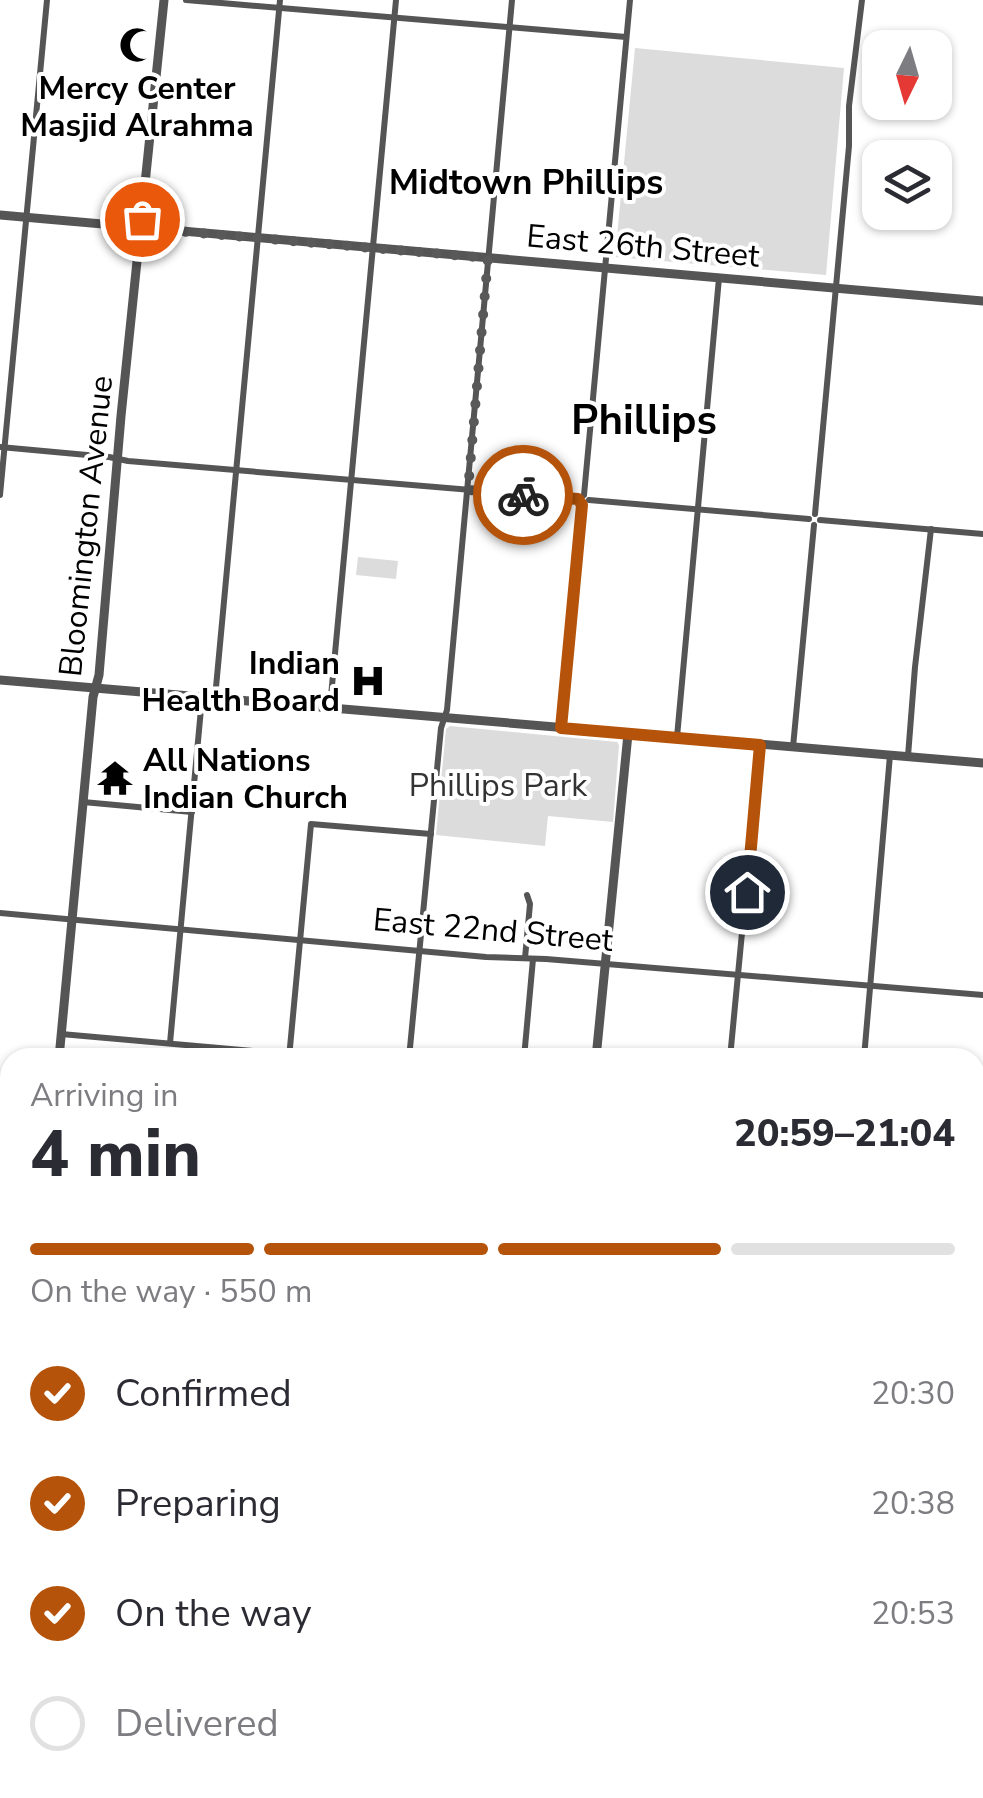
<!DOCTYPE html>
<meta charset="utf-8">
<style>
:root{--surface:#fff;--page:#f7f7f7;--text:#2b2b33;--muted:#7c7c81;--line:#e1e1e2;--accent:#b45309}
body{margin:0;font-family:"Nunito Sans",sans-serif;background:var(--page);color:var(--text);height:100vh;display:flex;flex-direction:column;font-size:38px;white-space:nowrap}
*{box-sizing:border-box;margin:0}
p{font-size:32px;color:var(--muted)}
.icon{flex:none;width:55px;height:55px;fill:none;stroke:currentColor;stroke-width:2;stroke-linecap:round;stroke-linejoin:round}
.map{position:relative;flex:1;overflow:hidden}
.details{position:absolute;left:0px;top:1048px;width:985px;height:752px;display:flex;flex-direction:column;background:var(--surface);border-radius:30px 30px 0 0;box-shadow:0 2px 8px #0004}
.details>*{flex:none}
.needle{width:65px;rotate:185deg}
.fabs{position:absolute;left:862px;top:30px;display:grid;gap:20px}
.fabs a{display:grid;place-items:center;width:90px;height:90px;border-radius:20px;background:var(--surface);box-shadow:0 2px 8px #0004;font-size:50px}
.pin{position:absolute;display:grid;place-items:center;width:85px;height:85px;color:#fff;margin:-42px;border:5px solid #fff;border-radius:50%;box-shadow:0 2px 10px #0007}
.courier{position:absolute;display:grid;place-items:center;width:100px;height:100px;margin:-50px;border:8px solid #b45309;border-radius:50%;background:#fff;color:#222;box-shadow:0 2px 12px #0007}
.head em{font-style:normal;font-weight:800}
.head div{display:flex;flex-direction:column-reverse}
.head{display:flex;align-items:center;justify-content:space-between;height:170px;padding:0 30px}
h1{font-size:65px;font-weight:800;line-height:75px}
.bar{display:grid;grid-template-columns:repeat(4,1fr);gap:15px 10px;align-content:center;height:120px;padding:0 30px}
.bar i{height:12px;border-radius:8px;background:var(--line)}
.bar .current{background:var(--accent)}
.bar p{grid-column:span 4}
ol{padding:0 30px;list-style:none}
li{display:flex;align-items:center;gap:30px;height:110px}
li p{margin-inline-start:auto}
li .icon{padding:10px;border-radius:50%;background:var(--accent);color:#fff;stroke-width:4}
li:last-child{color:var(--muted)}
li i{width:55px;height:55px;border:5px solid var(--line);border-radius:50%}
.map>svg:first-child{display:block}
.green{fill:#dcdcdc}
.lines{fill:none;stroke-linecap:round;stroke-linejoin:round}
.motorway-tunnel{stroke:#d9d9d9;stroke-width:12;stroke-dasharray:12 6;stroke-linecap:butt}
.motorway-casing{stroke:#dbdbdb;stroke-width:15}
.minor{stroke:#555;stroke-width:6}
.tertiary{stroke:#555;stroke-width:9}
.secondary{stroke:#222;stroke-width:9}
.motorway{stroke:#000;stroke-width:12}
.motorway-bridge-casing{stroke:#dbdbdb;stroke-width:15;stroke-linecap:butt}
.motorway-bridge{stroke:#000;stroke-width:12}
.done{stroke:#595959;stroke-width:10;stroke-dasharray:0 18}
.route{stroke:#b45309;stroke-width:12}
.labels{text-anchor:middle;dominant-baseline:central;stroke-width:8;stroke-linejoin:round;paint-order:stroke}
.poi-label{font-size:32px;font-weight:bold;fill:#000;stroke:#fff}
.street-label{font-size:32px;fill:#000;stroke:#fff}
.park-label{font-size:32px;fill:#333;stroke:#fff}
.neighbourhood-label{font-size:35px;font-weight:bold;fill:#000;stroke:#fff}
.district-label{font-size:42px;font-weight:bold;fill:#000;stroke:#fff}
</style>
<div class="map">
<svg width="983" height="1798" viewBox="0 0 983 1798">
<rect width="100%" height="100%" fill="#fff"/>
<g class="green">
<polygon points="635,48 844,68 826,275 615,257"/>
<polygon points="358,557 398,561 396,579 356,575"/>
<polygon points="450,726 617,742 619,745 613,822 548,816 545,846 436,835 446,729"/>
<polygon points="0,1453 10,1460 9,1523 0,1508"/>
<polygon points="0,1684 10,1735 12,1798 0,1798"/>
</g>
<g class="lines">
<polyline class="motorway-tunnel" points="0,1501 10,1509"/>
<defs>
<g id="motorway">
<polyline points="0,1445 10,1452"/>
<polyline points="0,1527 10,1545"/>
<polyline points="0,1551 10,1570"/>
<polyline points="975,1572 983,1572"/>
<polyline points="975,1582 983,1583"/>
<polyline points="0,1588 10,1586"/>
<polyline points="0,1610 10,1633"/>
<polyline points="975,1613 983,1614"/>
<polyline points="975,1632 983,1632"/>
<polyline points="975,1656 983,1656"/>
<polyline points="0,1673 10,1715"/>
<polyline points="75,1790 78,1798"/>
<polyline points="176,1790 177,1798"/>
<polyline points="187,1790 188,1798"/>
<polyline points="16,1798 16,1790"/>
<polyline points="52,1798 58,1790"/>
<polyline points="115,1798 118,1790"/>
<polyline points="215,1798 217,1790"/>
<polyline points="229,1798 233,1790"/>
</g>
</defs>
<use href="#motorway" class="motorway-casing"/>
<g class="minor">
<polyline points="186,0 626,37"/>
<polyline points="0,447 109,457 128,461 578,499"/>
<polyline points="0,495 47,0"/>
<polyline points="584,495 630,0"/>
<polyline points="589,500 809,519"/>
<polyline points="815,514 849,146 849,106 862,0"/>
<polyline points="820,520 983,534"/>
<polyline points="215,698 280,0"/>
<polyline points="330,707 396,0"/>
<polyline points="561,727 582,505"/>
<polyline points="677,737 719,278"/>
<polyline points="793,747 814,525"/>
<polyline points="908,756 915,667 931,529"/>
<polyline points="83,802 192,812"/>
<polyline points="0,913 486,957 546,959 983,995"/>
<polyline points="525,958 530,904 527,895"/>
<polyline points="61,1034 334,1058"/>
<polyline points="170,1043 202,698"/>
<polyline points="289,1058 311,824 431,834"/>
<polyline points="409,1058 441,728 447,710 512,0"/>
<polyline points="524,1058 533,959"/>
<polyline points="730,1058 760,745"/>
<polyline points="864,1058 890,755"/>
<polyline points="975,1112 983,1113"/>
<polyline points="0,1277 10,1278"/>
<polyline points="0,1407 10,1408"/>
<polyline points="975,1555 983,1556"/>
<polyline points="975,1690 983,1691"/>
<polyline points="355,1790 366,1798"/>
<polyline points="339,1798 345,1790"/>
<polyline points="669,1798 670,1790"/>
<polyline points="794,1798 795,1790"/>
</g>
<g class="tertiary">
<polyline points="0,215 983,301"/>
<polyline points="0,680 983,763"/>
<polyline points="59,1058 93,697 99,675 121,416 164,0"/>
<polyline points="596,1058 628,734"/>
<polyline points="975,1317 983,1221"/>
<polyline points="532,1798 533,1790"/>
<polyline points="933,1798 934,1790"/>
</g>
<g class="secondary">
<polyline points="0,1142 10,1142"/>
<polyline points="0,1155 10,1154"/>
<polyline points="975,1227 983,1228"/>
</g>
<use href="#motorway" class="motorway"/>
<defs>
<g id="motorway-bridge">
<polyline points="0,1566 10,1565"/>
<polyline points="128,1790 134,1798"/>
</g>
</defs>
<use href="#motorway-bridge" class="motorway-bridge-casing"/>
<use href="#motorway-bridge" class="motorway-bridge"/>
</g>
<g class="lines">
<polyline class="done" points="142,219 141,228 488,258 468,490 523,495"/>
<polyline class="route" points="523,495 578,499 582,505 561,728 760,745 747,892"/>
</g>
<defs>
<symbol id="mosque-bare" viewBox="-9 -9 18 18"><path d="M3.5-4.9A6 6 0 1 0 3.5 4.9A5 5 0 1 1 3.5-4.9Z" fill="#000" stroke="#fff" stroke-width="2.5" paint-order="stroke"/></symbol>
<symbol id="hospital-bare" viewBox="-9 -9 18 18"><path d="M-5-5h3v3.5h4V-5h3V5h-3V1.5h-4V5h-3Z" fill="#000" stroke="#fff" stroke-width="2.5" paint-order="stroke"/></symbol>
<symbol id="temple-bare" viewBox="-9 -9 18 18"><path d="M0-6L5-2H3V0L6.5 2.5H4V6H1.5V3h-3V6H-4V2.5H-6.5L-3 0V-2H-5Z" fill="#000" stroke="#fff" stroke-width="2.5" paint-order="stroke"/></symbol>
</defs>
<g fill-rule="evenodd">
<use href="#mosque-bare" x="112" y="20" width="50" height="50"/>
<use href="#hospital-bare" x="343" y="656" width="50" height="50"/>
<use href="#temple-bare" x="90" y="753" width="50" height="50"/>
</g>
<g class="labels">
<g class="poi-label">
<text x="137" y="88">Mercy Center<tspan x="137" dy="37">Masjid Alrahma</tspan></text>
<text x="340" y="663" text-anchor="end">Indian<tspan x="340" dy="37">Health Board</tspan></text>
<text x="143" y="760" text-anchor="start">All Nations<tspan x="143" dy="37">Indian Church</tspan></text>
</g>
<g class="street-label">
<text transform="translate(643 246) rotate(5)">East 26th Street</text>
<text transform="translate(86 526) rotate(-84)">Bloomington Avenue</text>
<text transform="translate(493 930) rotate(5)">East 22nd Street</text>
</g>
<g class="park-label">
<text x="498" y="785">Phillips Park</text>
</g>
<g class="neighbourhood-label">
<text x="526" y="182">Midtown Phillips</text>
</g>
<g class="district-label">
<text x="644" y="420">Phillips</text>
</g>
</g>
</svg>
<div class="fabs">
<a><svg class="needle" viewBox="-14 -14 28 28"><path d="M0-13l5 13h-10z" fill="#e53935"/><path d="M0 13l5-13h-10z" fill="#7c7c81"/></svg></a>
<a><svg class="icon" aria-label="layers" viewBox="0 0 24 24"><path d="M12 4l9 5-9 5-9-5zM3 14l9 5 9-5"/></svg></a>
</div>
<div class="pin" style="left:142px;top:219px;background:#ea580c"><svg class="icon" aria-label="bag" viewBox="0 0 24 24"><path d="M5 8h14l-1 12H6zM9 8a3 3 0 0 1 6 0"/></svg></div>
<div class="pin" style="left:747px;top:892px;background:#1f2937"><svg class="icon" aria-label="home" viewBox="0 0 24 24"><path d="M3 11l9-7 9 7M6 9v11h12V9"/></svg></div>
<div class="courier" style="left:523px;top:495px"><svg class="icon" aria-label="bike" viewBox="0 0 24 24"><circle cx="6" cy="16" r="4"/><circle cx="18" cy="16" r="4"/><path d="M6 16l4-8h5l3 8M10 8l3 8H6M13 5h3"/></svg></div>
<section class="details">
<div class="head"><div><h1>4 min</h1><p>Arriving in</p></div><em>20:59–21:04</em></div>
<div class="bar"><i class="current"></i><i class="current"></i><i class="current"></i><i></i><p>On the way · 550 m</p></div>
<ol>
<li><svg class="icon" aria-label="check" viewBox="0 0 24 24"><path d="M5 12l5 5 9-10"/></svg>Confirmed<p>20:30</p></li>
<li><svg class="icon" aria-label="check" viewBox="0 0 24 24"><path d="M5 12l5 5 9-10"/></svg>Preparing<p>20:38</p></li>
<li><svg class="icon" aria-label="check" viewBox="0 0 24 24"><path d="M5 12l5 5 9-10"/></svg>On the way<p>20:53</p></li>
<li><i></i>Delivered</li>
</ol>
</section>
</div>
